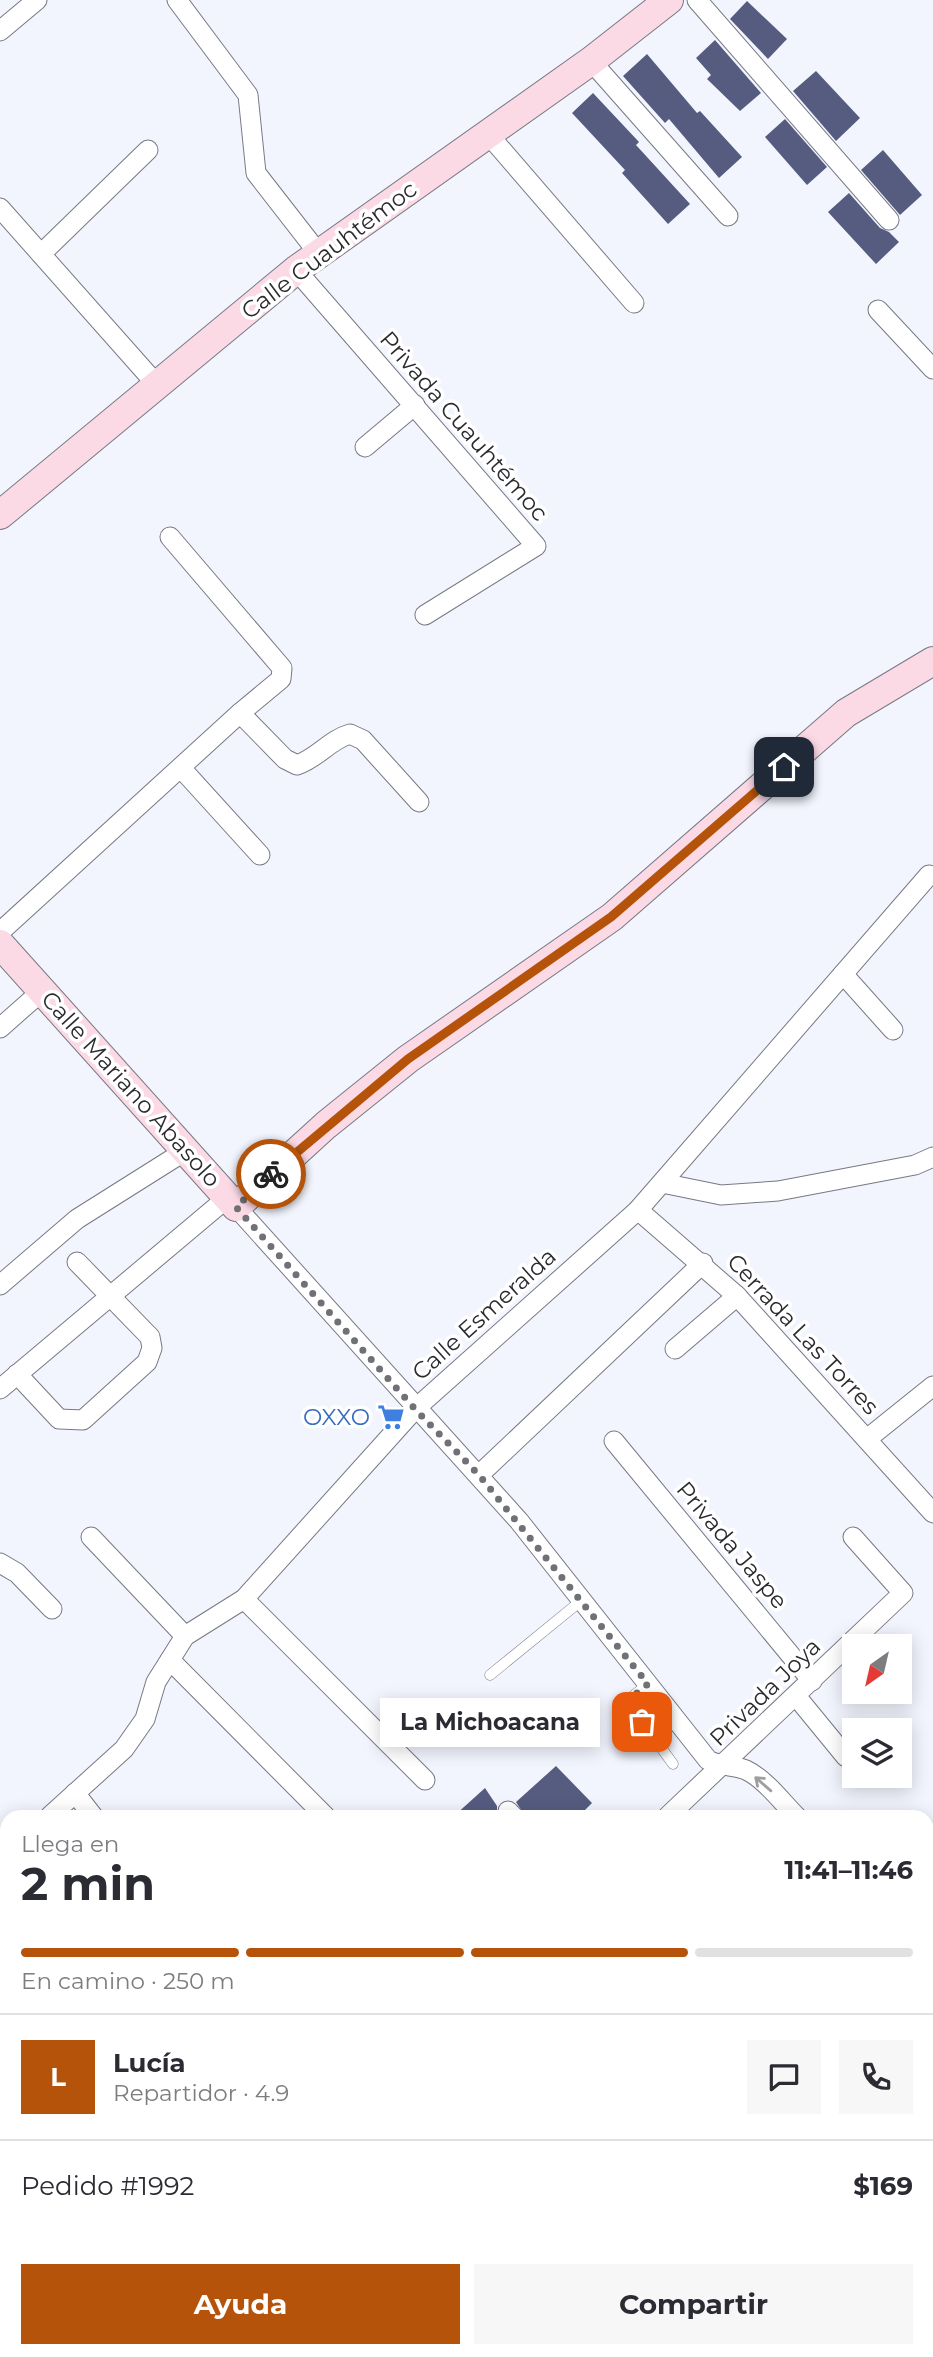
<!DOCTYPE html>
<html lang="es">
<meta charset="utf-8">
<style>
:root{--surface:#fff;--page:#f7f7f7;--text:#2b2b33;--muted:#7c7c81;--line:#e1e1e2;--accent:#b45309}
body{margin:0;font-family:Montserrat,sans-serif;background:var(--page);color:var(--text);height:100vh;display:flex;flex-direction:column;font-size:26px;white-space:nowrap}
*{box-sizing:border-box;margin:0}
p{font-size:23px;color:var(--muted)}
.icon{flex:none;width:38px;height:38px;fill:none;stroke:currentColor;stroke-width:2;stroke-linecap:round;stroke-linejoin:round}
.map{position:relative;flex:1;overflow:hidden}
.drawer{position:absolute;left:0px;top:1810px;width:934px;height:548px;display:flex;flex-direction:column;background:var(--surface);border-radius:21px 21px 0 0;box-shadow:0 4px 18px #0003}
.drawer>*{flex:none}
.needle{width:46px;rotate:214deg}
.fabs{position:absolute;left:842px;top:1634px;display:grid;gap:14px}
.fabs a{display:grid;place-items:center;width:70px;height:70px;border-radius:0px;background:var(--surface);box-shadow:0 4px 18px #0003;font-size:35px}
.pin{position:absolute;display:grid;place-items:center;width:60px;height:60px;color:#fff;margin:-30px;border-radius:14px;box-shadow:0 4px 10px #0006}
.courier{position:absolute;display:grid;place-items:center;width:70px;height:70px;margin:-35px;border:5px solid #b45309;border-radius:50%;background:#fff;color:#222;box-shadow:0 2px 9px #0007}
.bubble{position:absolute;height:49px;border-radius:0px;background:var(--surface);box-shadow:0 4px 18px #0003;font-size:23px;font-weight:700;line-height:49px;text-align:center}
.head em{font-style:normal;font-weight:700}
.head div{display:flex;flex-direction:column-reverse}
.head{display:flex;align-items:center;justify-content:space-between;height:119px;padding:0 21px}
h1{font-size:46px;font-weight:700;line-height:52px}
.bar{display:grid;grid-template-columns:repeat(4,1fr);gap:10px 7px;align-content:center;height:84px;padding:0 21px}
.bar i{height:9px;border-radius:5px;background:var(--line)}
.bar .active{background:var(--accent)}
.bar p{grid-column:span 4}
.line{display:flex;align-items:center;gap:18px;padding:0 21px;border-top:2px solid var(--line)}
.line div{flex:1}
.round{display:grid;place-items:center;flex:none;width:74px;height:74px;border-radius:0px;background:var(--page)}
.action{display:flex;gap:14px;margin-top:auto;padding:14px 21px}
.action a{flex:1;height:80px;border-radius:0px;background:var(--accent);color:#fff;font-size:28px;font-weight:700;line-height:80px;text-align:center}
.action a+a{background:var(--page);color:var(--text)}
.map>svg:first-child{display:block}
.building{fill:#565c80}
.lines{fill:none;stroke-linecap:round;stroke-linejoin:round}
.lane-casing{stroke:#777983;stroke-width:11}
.street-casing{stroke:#777983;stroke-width:21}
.secondary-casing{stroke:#777983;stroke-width:30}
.lane{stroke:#fff;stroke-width:10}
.street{stroke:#fff;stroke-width:19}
.secondary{stroke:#fbdae5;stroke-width:28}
.oneway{stroke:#9f9fa1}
.done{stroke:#707177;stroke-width:7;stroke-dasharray:0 12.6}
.route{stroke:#b45309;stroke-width:9}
.labels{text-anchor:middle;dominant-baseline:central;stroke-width:7;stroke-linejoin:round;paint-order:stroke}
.street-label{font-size:23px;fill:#2a2a2f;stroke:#fff}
.shop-label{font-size:23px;fill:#366cbe;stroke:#fff;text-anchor:end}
</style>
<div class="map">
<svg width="933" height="2357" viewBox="0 0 933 2357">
<rect width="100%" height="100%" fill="#f3f5fe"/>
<g class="building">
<polygon points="747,1 787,39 768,59 730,19"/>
<polygon points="715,40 761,93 740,111 707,79 711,75 696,58"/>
<polygon points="647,54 697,113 700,111 742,157 719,178 669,119 665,123 623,76"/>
<polygon points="816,71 860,118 836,141 793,91"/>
<polygon points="593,93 639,142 636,145 690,204 668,224 622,173 625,170 572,113"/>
<polygon points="785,119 827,167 807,185 765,137"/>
<polygon points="883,150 922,195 900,215 861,170"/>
<polygon points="849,193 880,228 889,232 899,242 876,264 828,212"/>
<polygon points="556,1766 592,1803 579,1816 525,1816 516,1802"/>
<polygon points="485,1788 497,1806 497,1816 454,1816"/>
</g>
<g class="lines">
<defs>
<g id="lane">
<polyline points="490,1675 582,1600"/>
<polyline points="648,1684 627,1701 673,1764"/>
<polyline points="475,2350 481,2357"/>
</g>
<g id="street">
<polyline points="177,0 248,95 256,173 319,254"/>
<polyline points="697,0 889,220"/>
<polyline points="0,31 37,0"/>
<polyline points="591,61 728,216"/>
<polyline points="488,134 634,303"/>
<polyline points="0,208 157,385"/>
<polyline points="41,254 148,150"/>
<polyline points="296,270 536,546 425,615"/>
<polyline points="878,310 933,369"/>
<polyline points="365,447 415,405"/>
<polyline points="170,537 282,668 281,679 240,713"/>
<polyline points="181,768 260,855"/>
<path d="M0 932 240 713 285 759 297 765C318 758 329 740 350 734L363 740 419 802"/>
<polyline points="843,974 893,1030"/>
<polyline points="0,1028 42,991"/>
<polyline points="662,1183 721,1195 778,1191 915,1165 933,1157"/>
<path d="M236 1207 519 1521 708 1760C721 1767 734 1765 746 1770 765 1779 782 1802 796 1816"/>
<polyline points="638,1210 737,1296 933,1513"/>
<polyline points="0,1285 77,1219 185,1151"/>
<polyline points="675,1349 737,1296"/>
<polyline points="17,1374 59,1419 83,1420 147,1362 152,1348 150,1337 77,1262"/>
<polyline points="0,1389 227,1198"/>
<polyline points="867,1439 933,1386"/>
<polyline points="614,1441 812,1681"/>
<polyline points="479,1475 703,1263"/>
<polyline points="91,1537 185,1636"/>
<polyline points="0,1563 17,1573 52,1609"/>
<polyline points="244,1599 425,1780"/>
<polyline points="170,1660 325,1816"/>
<polyline points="796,1696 846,1757"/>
<polyline points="75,1793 93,1816"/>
<polyline points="508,1811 513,1816"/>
<polyline points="50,1816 124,1749 145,1719 156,1682 185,1636 244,1599 415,1409 638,1210 929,875"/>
<polyline points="668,1816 903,1593 853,1537"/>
<polyline points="0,1865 7,1858"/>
<polyline points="928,1951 933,1957"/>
<polyline points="0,2030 7,2022"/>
<polyline points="0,2283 7,2281"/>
<polyline points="928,2290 933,2285"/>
<polyline points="0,2314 7,2344"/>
<polyline points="193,2350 199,2357"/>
<polyline points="417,2350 423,2357"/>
<polyline points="847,2357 856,2350"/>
</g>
<g id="secondary">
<polyline points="0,515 296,270 591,61 669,0"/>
<polyline points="0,944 236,1207 326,1125 408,1059 612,917 846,713 933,661"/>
</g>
</defs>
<use href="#lane" class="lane-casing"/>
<use href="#street" class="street-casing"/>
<use href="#secondary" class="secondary-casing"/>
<use href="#lane" class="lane"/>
<use href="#street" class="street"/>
<use href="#secondary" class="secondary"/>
</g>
<defs><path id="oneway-shaft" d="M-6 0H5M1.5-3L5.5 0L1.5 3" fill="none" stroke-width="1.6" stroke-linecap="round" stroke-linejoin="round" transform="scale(1.75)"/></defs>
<use class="oneway" href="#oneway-shaft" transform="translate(763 1784) rotate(-139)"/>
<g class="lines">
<polyline class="done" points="271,1174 236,1207 415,1409 479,1475 631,1663 648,1684 627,1701 642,1722"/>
<polyline class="route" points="271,1174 408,1059 611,917 784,767"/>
</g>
<defs>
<symbol id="supermarket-bare" viewBox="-9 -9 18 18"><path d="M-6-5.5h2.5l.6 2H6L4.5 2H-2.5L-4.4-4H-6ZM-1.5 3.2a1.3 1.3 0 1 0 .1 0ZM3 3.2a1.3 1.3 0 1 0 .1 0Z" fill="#3f7fe0" stroke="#fff" stroke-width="2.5" paint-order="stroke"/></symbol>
</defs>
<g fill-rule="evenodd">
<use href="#supermarket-bare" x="372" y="1398" width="38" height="38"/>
</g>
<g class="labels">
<g class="street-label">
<text transform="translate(329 250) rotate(-37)">Calle Cuauhtémoc</text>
<text transform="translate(464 426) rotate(49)">Privada Cuauhtémoc</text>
<text transform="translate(131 1089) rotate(48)">Calle Mariano Abasolo</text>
<text transform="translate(484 1314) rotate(-42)">Calle Esmeralda</text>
<text transform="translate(803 1334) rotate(47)">Cerrada Las Torres</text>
<text transform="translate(732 1545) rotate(50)">Privada Jaspe</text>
<text transform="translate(765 1692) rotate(-44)">Privada Joya</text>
</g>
<g class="shop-label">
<text x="370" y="1417">OXXO</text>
</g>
</g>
</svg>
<div class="fabs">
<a><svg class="needle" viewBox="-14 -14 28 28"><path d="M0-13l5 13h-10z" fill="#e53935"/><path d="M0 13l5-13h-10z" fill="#7c7c81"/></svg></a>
<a><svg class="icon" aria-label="layers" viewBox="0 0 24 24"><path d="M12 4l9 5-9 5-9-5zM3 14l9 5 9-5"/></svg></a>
</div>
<div class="pin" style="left:642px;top:1722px;background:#ea580c"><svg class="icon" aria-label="bag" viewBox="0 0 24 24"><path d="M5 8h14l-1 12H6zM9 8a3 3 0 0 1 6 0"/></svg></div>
<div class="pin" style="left:784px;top:767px;background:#1f2937"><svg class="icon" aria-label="home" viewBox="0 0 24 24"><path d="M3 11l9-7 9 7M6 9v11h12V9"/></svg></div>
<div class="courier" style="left:271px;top:1174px"><svg class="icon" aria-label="bike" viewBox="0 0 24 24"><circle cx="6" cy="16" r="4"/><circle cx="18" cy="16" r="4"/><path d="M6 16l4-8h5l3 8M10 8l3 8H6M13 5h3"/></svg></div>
<div class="bubble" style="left:380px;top:1698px;width:220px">La Michoacana</div>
<section class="drawer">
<div class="head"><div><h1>2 min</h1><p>Llega en</p></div><em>11:41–11:46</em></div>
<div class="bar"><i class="active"></i><i class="active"></i><i class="active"></i><i></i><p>En camino · 250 m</p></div>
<div class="line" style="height:126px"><b class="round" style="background:var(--accent);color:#fff">L</b><div><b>Lucía</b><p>Repartidor · 4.9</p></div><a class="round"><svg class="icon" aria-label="chat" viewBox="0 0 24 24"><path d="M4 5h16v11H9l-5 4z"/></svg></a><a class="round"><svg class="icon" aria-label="phone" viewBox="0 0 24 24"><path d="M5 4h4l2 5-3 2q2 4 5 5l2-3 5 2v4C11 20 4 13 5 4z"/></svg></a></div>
<div class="line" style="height:91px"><div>Pedido #1992</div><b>$169</b></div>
<div class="action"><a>Ayuda</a><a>Compartir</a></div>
</section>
</div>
